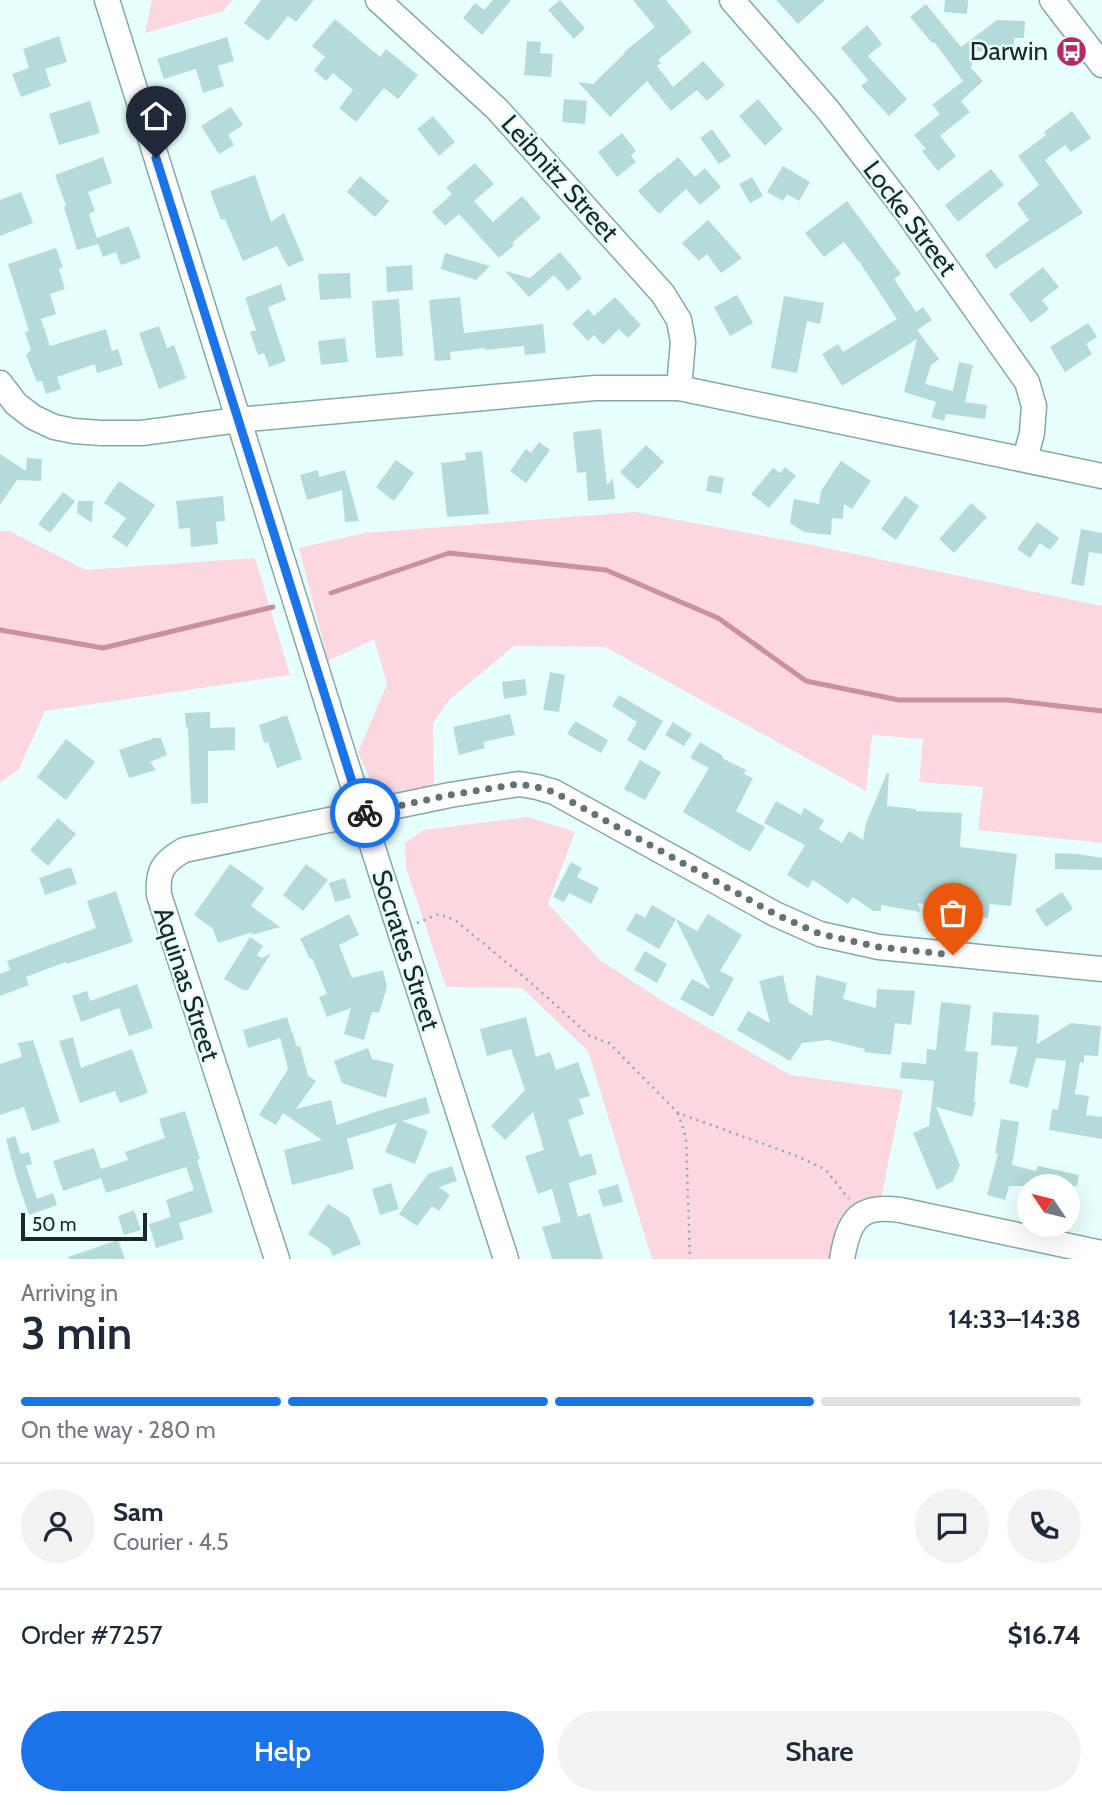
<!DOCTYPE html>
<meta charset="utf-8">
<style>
:root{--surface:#fff;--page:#f2f2f3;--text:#1f2937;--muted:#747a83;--line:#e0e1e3;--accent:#1a73e8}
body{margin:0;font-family:Cabin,sans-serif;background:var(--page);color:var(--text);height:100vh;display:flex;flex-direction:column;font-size:26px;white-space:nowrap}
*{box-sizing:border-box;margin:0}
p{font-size:23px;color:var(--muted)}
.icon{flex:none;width:38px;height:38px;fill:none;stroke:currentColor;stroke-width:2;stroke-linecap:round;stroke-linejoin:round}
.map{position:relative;height:1259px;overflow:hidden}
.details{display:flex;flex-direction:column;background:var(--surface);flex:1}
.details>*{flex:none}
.needle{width:46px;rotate:305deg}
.controls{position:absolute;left:1017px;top:1174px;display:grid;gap:14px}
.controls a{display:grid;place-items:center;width:63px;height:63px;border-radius:50%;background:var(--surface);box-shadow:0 7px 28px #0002;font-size:35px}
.scale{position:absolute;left:21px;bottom:18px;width:126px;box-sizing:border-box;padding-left:7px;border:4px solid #192827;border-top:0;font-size:19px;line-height:24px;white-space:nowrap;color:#192827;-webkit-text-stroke:5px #e7fffd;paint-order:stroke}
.pin{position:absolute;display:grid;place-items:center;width:60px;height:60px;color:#fff;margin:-72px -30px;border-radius:50% 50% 50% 0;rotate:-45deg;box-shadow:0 0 7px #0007}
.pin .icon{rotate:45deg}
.courier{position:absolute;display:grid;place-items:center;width:70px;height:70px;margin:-35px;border:5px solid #1a73e8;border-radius:50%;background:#fff;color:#222;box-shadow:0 2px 9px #0007}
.headline em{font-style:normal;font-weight:600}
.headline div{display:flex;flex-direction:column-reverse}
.headline{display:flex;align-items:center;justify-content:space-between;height:119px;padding:0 21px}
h1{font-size:46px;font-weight:600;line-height:52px}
.bar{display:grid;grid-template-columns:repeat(4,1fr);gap:10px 7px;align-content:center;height:84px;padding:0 21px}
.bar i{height:9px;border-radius:5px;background:var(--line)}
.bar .selected{background:var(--accent)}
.bar p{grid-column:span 4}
.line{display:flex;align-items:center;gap:18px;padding:0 21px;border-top:2px solid var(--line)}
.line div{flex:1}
.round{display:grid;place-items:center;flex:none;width:74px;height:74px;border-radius:37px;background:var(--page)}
.primary-button{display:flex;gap:14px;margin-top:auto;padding:14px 21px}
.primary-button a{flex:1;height:80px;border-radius:42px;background:var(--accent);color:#fff;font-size:28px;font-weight:600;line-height:80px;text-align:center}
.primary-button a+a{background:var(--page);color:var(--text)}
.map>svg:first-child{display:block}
.green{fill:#fbd8e0}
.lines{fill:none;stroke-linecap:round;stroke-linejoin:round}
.stream{stroke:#cb90a0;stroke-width:5}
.building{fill:#b4dbd9}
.minor-casing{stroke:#83a8a7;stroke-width:27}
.path{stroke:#92a7a5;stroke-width:2.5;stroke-dasharray:2 5;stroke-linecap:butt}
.minor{stroke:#fff;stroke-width:24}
.done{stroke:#617372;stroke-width:7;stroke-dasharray:0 12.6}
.route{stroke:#1a73e8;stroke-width:9}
.labels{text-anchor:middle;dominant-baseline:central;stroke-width:5;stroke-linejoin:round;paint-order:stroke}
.poi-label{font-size:26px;fill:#192827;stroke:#e7fffd;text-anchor:end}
.street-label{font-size:26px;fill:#192827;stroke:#e7fffd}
</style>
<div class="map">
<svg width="1102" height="1259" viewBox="0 0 1102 1259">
<rect width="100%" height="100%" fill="#e7fffd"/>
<g class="green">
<polygon points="152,0 233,0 223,11 145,33"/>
<polygon points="635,512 807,544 1102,606 1102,843 978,830 983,787 919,782 923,739 872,735 866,791 605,647 514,646 449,700 433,723 434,787 377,795 358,752 387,684 374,639 328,661 299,548 364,533"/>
<polygon points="0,531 9,531 86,570 255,558 290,675 45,711 19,769 0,783"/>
<polygon points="528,817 575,832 548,904 600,960 664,1002 790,1075 903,1090 881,1199 832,1259 652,1259 588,1051 522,988 446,987 406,868 405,843 424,830"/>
</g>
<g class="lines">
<g class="stream">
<polyline points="331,593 449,553 606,570 718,618 806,681 899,700 1008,700 1102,711"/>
<polyline points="0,630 103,648 273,607"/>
</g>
</g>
<g class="building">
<polygon points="261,0 314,0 296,22 288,16 268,41 244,23"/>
<polygon points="493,0 511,0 482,35 463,18 475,3 484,10"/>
<polygon points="560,0 585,28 574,39 548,10"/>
<polygon points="633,0 666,0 692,32 658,60 661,63 657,66 673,87 703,61 725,85 707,101 697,90 671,111 647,81 610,117 578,82 593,84 625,53 624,52 655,27"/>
<polygon points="776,0 825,0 798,24"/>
<polygon points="945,0 968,0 967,14 944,12"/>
<polygon points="926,4 961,47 997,20 1025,21 1024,38 1014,38 1014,53 976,51 971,68 983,81 961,101 970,112 940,136 956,156 938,171 922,151 926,149 914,135 940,114 932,105 963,81 934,42 932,43 910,17"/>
<polygon points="335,19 380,57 386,49 418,75 398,99 384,88 356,122 339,108 353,90 333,73 326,81 314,70 325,57 312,46"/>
<polygon points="867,25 882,44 868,56 907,99 889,116 861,86 868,80 841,48"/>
<polygon points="59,36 67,62 45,69 51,86 21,97 12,74 29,68 23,49"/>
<polygon points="227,37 234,61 218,66 224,86 203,93 196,69 164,79 157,59"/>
<polygon points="527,41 541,42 540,53 553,54 551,77 524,75"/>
<polygon points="564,99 587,101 585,124 562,122"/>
<polygon points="758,99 783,129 765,146 739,116"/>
<polygon points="90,101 100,133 59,145 49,114"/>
<polygon points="231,107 243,125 228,135 234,145 219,154 201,126"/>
<polygon points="1072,111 1091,138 1071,152 1065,145 1045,160 1083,213 995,269 985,255 1029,220 1017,203 1039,185 1018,156 1046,135 1044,132"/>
<polygon points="433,116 455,142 439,156 417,129"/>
<polygon points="712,129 731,156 719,164 700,138"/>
<polygon points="622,133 636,151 631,155 636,162 617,177 598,152"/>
<polygon points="103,157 112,183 88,192 95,211 89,214 97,238 129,226 141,258 121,265 116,252 103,257 98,244 77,250 64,207 66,206 55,175"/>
<polygon points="678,157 695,177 705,168 721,187 700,205 686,189 659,214 638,191 659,172 660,173"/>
<polygon points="475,163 494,184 474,201 493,222 522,196 541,218 512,243 514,245 499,258 459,214 445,226 432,212 452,194 446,188"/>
<polygon points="783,166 810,182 799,201 787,194 783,201 767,192"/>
<polygon points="991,169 1004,185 958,222 945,205"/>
<polygon points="255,175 271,222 284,213 304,260 288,267 277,246 243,261 225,219 221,220 210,191"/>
<polygon points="360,176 389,201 375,217 347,192"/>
<polygon points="752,177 763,196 750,203 739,184"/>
<polygon points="21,192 33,223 0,236 0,200"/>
<polygon points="847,201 901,274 894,279 916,312 923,307 932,320 917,330 939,359 931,365 925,384 953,391 959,362 973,365 965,402 987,405 985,419 946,414 944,421 931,417 936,402 904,392 917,339 842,386 822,354 838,344 843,352 897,319 859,261 858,261 844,242 824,257 805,233"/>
<polygon points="708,220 742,258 721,273 707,254 699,261 682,243"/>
<polygon points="56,248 63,267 59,269 65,289 50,294 56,314 41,319 50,346 106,329 112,351 118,349 123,365 97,373 95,364 57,377 61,389 46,394 42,381 37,382 26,355 31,350 25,332 29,331 8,264"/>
<polygon points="560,252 582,278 568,291 554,275 529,297 505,271 530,278"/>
<polygon points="445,253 490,266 476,280 441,269"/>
<polygon points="412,265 413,290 387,292 386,267"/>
<polygon points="1043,267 1059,287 1042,300 1049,309 1031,323 1009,294"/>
<polygon points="350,273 351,298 320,300 318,274"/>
<polygon points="281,284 286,300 268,307 286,361 269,367 264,353 258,355 250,332 256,330 245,298"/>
<polygon points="737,295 753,323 730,336 714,307"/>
<polygon points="784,296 824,303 820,324 807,321 797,373 771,368"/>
<polygon points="460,297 464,333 543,324 546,353 525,355 524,346 485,350 485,348 450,352 451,360 435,361 429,300"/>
<polygon points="615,297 641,325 628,338 619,329 603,345 594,335 588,341 572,324 588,309 594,316"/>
<polygon points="399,299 403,356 376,358 372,301"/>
<polygon points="1088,323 1097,337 1086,344 1092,354 1065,372 1050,347"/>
<polygon points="159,326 167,348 174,345 186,378 159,389 139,333"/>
<polygon points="345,338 348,362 321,365 318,341"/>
<polygon points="601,429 607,485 613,478 615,499 588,501 586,472 577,473 573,432"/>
<polygon points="539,442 550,450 526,483 510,471 526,449 531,453"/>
<polygon points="646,445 664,462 638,489 620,472"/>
<polygon points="482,451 489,514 447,517 441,463 466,460 465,453"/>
<polygon points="0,454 26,471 27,458 42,459 41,481 17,480 0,505"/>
<polygon points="396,460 414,473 394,501 376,487"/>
<polygon points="841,461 871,481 852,509 844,504 843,519 832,518 831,535 804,532 790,523 794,499 819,504 821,491"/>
<polygon points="785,467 796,476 769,508 751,494 773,468 780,473"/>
<polygon points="318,470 319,477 345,470 359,521 345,522 342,490 307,500 300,475"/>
<polygon points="709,475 724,478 721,494 706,491"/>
<polygon points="119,481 155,505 127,547 112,537 126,518 104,503"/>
<polygon points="63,492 75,501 50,533 38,524"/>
<polygon points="223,496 225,521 216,522 218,544 191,547 190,528 179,529 176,501"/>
<polygon points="905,496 919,506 896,540 881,529"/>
<polygon points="78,501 93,501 92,523 77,513"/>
<polygon points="971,503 987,517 954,553 939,539"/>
<polygon points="1037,522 1059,538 1050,550 1040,543 1030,558 1017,549"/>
<polygon points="1081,529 1102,533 1102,554 1089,552 1084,586 1071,584"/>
<polygon points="550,672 565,675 559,712 543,710"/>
<polygon points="525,679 527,695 504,699 502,682"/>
<polygon points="619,695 663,721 645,751 627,740 637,722 612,706"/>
<polygon points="210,712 210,728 235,727 235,750 208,751 208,803 191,804 188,727 186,728 185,713"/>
<polygon points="510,714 515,735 483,742 485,748 459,755 453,727"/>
<polygon points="287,715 302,759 277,768 268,742 264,743 259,725"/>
<polygon points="575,721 608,740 601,753 567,734"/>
<polygon points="673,722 692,734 684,746 665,735"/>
<polygon points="155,738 161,738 167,755 150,762 156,770 129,778 119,750"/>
<polygon points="66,739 95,762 66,800 37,777"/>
<polygon points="700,742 723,756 722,758 746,770 744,774 753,778 736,811 765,827 750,852 683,812 709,768 690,758"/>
<polygon points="640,760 661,772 645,800 624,789"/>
<polygon points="887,773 889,773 887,806 916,809 916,811 962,813 960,847 1017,854 1011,906 990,904 988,918 961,915 961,908 918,903 920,912 881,905 881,911 873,911 853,897 848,904 813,880 808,888 787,875 805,845 764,823 776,801 801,815 804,808 824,820 819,829 842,843 849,831 863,840 866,823"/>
<polygon points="58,818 76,834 48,866 30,850"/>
<polygon points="1055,853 1077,854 1102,858 1102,870 1055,869"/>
<polygon points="571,862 582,868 577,877 599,888 591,904 569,893 564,902 553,897"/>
<polygon points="230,864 264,888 251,906 280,927 251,935 253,932 218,943 213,929 194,915"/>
<polygon points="306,864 328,880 303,911 283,895"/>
<polygon points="71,867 77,884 45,895 39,878"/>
<polygon points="345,878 351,898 335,902 329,883"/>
<polygon points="116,891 133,942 67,964 66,962 26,977 29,985 0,996 0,974 10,970 7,961 96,928 87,901"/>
<polygon points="1062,892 1073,909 1046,927 1035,910"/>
<polygon points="652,905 676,919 659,949 626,930 636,913 645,918"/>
<polygon points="349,914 359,935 339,945 352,978 383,970 387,987 379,1013 372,1012 364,1040 344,1034 351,1008 327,1017 319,997 327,994 312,958 310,959 300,939"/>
<polygon points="708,914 742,935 720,971 734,978 713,1017 680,999 692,979 710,989 676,919 697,931"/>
<polygon points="250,937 263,946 257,955 262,958 271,953 248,990 243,990 224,979"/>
<polygon points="645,951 667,964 657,983 634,970"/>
<polygon points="783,975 789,1002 812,1016 816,975 847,983 843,999 876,1008 877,989 915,991 911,1025 895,1023 891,1055 864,1052 865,1049 828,1040 802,1043 790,1061 737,1030 748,1011 770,1023 759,981"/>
<polygon points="137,984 153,1028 129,1036 119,1008 81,1022 72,996 87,991 90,1001"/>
<polygon points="941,1002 971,1005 965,1051 978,1052 974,1102 976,1102 972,1117 936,1107 960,1165 953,1181 937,1190 913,1133 929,1126 934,1081 900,1078 902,1062 926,1064 927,1049 936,1050"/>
<polygon points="993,1012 1039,1015 1037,1044 1071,1023 1101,1026 1098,1056 1084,1055 1084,1063 1080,1062 1075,1094 1089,1096 1086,1115 1102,1117 1102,1139 1049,1130 1052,1109 1058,1110 1066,1061 1036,1058 1028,1088 1009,1083 1018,1047 991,1045"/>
<polygon points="287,1017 297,1047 300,1046 308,1076 316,1081 296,1109 331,1100 337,1125 375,1112 426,1097 430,1113 402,1121 428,1131 415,1164 385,1152 397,1123 347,1139 354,1169 292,1185 284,1150 322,1140 283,1113 276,1125 259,1115 288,1069 280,1038 248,1048 243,1030"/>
<polygon points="526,1017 536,1057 550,1052 556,1070 578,1062 590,1096 579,1099 584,1114 568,1120 580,1157 591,1153 597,1174 569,1183 578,1217 590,1213 603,1259 552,1259 542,1227 561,1222 552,1189 538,1194 525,1156 544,1150 533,1112 505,1140 491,1126 525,1090 511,1049 487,1056 480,1029"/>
<polygon points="73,1037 81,1068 132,1049 148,1093 120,1103 115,1091 80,1103 59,1041"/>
<polygon points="33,1040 60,1122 32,1131 24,1107 0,1115 0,1064 22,1057 18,1043"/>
<polygon points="368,1048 372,1059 394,1064 386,1098 342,1083 334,1061"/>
<polygon points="185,1111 200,1159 197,1160 213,1212 179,1223 184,1239 156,1248 149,1224 171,1217 166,1200 194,1190 186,1167 106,1193 101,1178 63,1191 53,1161 94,1148 101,1169 128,1160 125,1152 165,1138 159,1119"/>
<polygon points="1001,1119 1019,1122 1012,1165 1036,1171 1038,1166 1079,1175 1077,1186 1009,1186 1005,1200 987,1195 998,1154 995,1153"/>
<polygon points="15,1136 21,1154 29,1152 32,1164 26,1166 37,1199 53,1193 57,1205 29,1215 16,1177 6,1139"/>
<polygon points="452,1166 457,1181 439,1187 450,1195 439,1211 432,1206 417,1226 399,1214 428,1174"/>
<polygon points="391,1183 399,1209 380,1215 372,1189"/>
<polygon points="618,1184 623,1202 603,1207 598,1190"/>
<polygon points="328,1204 349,1217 361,1244 333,1256 329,1248 308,1234"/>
<polygon points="134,1210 141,1230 124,1235 118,1216"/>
<polygon points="118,1240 125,1259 69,1259 68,1257"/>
</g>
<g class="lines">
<defs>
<g id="minor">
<polyline points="107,0 362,814 506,1259"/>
<polyline points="378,0 497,109 663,294 679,320 683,342 679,388"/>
<polyline points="732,0 828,110 906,211 1027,382 1034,406 1032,433 1025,459"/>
<polyline points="1052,0 1102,65"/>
<polyline points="0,383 16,404 33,417 54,427 74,431 101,433 142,433 238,420 595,388 679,388 1102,476"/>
<path d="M277 1259 159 895C157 871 163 862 184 850L450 795 519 784 537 787 554 792 775 914 820 934 879 947 1102 969"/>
<path d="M842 1259C849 1220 858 1204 900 1210L1102 1253"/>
</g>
</defs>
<use href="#minor" class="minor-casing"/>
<g class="path">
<polyline points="417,923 439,914 455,920 530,982 590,1036 609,1043 678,1113 797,1156 826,1170 849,1199"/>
<polyline points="678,1113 686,1138 690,1259"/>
</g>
<use href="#minor" class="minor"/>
</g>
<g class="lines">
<polyline class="done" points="365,813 450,795 519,784 537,787 554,792 775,914 820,934 879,947 953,955"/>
<polyline class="route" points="156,158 354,788 362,814 365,813"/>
</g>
<defs>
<symbol id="bus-disc" viewBox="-11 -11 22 22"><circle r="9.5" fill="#b52a63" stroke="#e7fffd"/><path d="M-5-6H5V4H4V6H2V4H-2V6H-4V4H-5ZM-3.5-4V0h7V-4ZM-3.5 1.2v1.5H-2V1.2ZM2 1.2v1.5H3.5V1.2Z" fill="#fff"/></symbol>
</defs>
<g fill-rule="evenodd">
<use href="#bus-disc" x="1054" y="34" width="35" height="35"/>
</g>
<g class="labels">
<g class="poi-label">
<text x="1048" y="51">Darwin</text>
</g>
<g class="street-label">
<text transform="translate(560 178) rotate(48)">Leibnitz Street</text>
<text transform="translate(910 218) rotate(53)">Locke Street</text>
<text transform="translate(406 950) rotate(72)">Socrates Street</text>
<text transform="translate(187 984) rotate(72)">Aquinas Street</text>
</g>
</g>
</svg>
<div class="controls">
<a><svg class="needle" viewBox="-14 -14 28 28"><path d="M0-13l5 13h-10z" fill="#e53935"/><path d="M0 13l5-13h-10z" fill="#747a83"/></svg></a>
</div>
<div class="scale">50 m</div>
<div class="pin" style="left:953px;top:955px;background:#ea580c"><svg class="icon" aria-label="bag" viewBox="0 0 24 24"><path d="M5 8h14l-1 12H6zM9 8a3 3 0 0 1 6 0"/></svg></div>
<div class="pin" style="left:156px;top:158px;background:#1f2937"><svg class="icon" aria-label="home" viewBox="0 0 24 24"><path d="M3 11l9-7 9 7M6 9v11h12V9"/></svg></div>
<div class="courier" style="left:365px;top:813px"><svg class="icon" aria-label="bike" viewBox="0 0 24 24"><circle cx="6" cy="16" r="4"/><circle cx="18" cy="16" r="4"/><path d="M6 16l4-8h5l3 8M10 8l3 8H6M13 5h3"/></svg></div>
</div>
<section class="details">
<div class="headline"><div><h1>3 min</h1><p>Arriving in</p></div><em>14:33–14:38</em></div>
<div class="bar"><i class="selected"></i><i class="selected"></i><i class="selected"></i><i></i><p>On the way · 280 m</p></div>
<div class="line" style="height:126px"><a class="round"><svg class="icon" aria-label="person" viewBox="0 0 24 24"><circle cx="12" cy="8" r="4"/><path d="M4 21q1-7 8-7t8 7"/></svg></a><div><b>Sam</b><p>Courier · 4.5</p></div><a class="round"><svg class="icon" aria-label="chat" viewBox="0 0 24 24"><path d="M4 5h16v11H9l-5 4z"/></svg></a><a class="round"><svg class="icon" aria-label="phone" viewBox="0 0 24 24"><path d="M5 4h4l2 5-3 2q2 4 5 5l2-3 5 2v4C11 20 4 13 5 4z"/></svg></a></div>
<div class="line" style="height:91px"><div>Order #7257</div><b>$16.74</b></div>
<div class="primary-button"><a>Help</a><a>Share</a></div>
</section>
